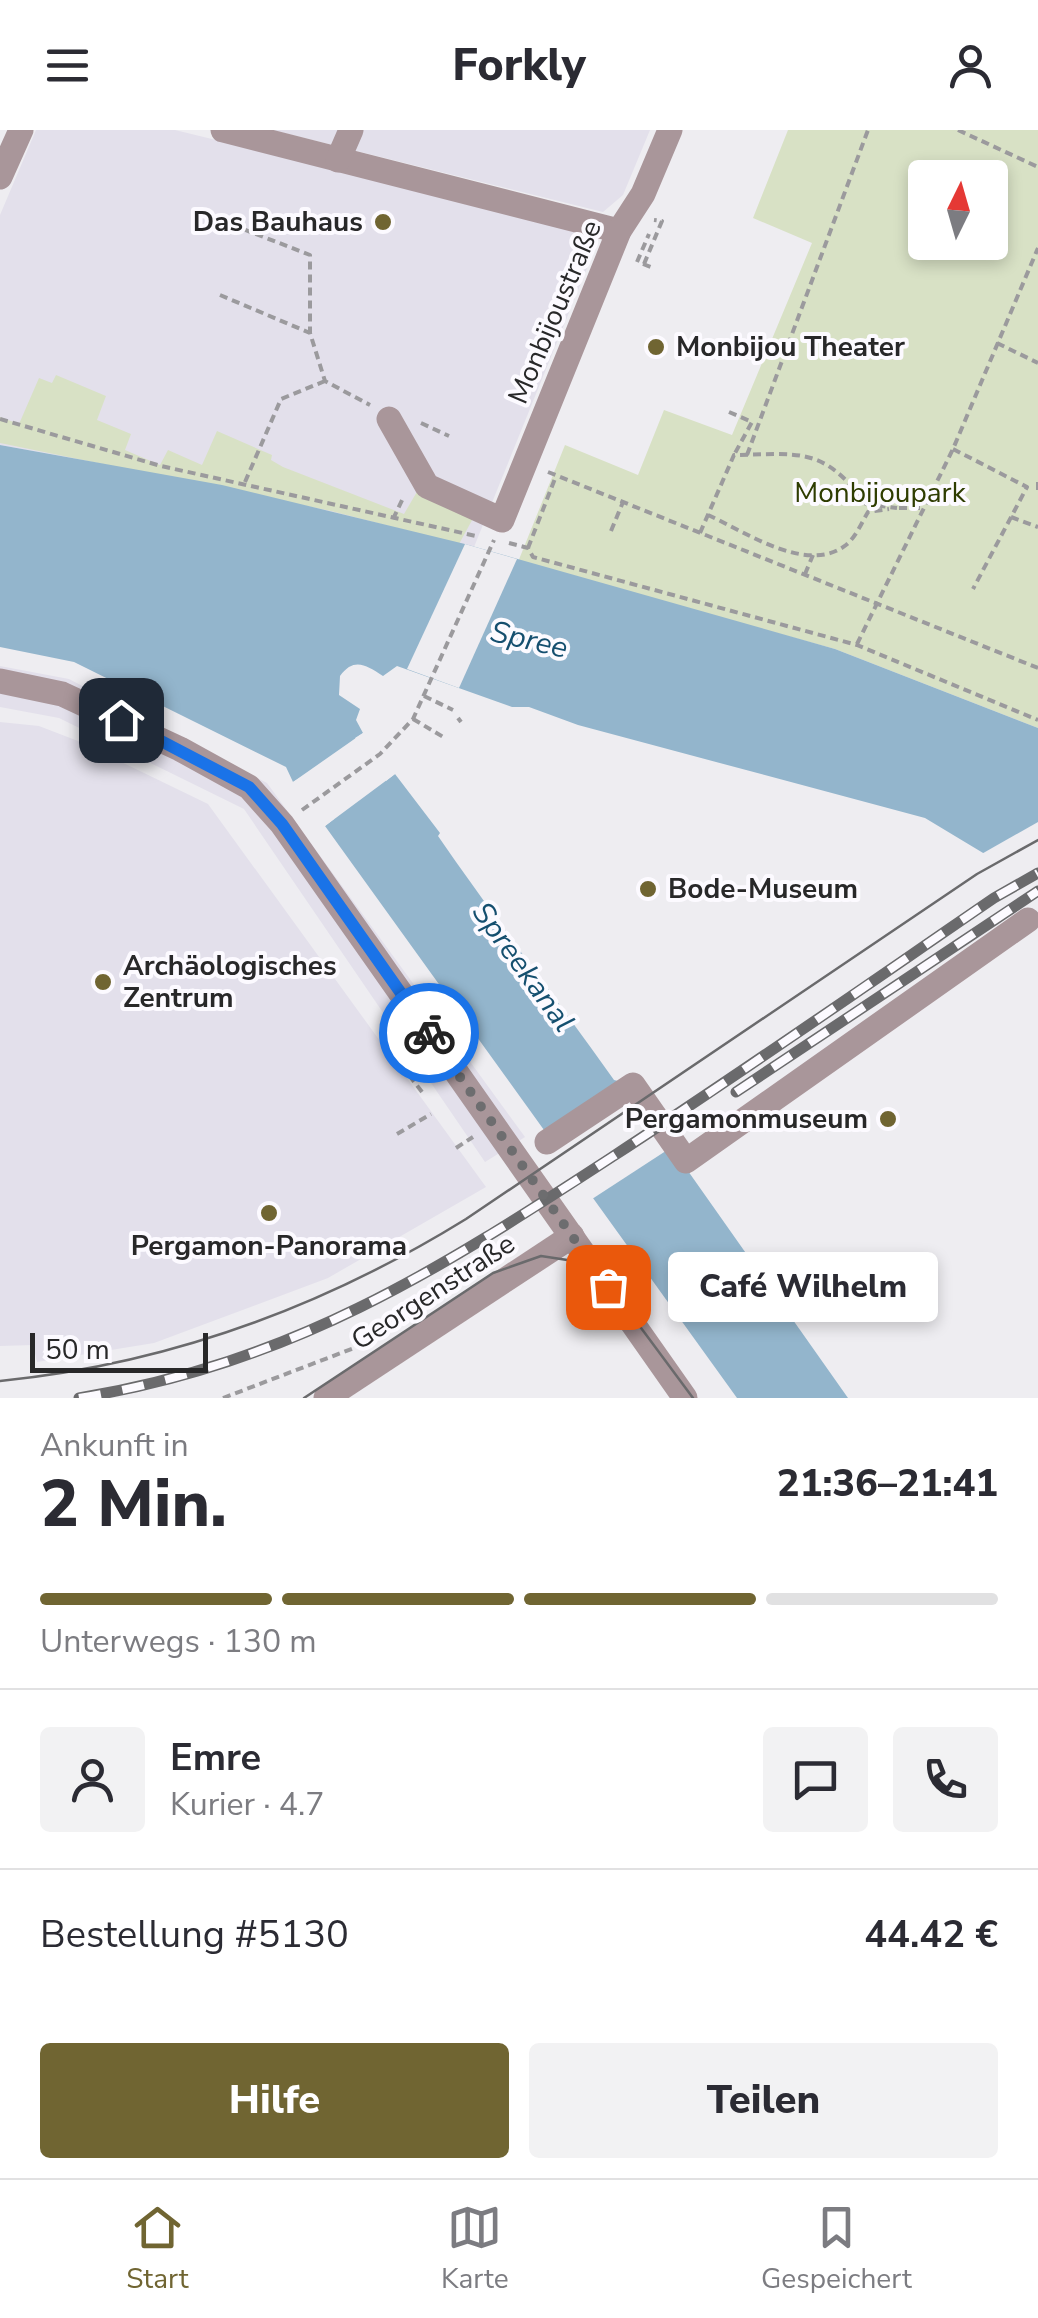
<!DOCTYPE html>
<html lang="de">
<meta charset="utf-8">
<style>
:root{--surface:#fff;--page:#f2f2f3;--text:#2b2b33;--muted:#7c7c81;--line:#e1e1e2;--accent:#706532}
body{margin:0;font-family:"Nunito Sans",sans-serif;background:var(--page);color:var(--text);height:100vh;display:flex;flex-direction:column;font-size:38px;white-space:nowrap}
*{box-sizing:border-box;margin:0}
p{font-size:32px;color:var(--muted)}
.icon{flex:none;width:55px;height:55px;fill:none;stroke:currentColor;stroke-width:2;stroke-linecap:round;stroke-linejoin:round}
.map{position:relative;height:1268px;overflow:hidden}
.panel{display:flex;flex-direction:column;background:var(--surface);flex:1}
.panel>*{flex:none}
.needle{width:65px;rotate:5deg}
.fabs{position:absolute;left:908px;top:30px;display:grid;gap:20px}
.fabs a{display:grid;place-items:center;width:100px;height:100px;border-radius:10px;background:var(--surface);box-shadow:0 5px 15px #0003;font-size:50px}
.scale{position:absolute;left:30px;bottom:25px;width:178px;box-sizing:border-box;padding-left:10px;border:5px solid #282829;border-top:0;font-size:28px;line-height:35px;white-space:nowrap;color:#282829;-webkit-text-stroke:8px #fcfaff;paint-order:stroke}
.pin{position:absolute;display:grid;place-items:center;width:85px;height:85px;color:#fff;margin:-42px;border-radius:20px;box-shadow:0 5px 15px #0006}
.courier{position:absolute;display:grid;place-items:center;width:100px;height:100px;margin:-50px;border:8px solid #1a73e8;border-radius:50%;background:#fff;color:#222;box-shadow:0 2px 12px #0007}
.bubble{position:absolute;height:70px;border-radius:10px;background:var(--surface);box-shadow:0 5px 15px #0003;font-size:32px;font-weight:800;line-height:70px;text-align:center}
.summary em{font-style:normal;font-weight:800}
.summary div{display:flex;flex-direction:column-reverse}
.summary{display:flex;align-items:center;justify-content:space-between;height:170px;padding:0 40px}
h1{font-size:65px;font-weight:800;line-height:75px}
.bar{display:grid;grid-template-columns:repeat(4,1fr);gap:15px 10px;align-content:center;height:120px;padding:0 40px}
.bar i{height:12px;border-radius:8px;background:var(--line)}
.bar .selected{background:var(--accent)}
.bar p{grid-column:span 4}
.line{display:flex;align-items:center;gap:25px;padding:0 40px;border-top:2px solid var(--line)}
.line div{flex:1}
.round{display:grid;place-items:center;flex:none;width:105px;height:105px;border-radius:10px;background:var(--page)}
.cta{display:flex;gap:20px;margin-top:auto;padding:20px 40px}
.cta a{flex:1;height:115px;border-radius:10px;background:var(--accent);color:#fff;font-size:40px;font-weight:800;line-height:115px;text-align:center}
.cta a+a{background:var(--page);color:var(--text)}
header{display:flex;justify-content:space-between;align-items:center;height:130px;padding:0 40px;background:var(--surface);font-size:45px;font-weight:800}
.dock{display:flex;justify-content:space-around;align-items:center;height:140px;border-top:2px solid var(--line);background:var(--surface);font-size:28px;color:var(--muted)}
.dock a{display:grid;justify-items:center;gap:5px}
.dock .selected{color:var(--accent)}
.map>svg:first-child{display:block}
.built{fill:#e3e0eb}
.green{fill:#d8e1c5;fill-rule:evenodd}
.water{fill:#93b5cc}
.pier{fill:#eeedf1}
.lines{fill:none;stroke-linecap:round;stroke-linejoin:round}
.path{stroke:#9b9a9d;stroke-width:4;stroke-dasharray:8 5;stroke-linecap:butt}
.minor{stroke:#a9969a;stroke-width:25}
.tram{stroke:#6a6a6c;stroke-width:2.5}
.rail-casing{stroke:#6a6a6c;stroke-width:11}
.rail{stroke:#fcfaff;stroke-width:8;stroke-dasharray:22;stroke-linecap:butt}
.done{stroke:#6d6d6f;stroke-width:10;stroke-dasharray:0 18}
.route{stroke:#1a73e8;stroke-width:12}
.poi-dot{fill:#706532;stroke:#fcfaff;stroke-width:4}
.labels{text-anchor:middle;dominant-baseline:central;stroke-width:8;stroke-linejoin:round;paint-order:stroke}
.poi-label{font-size:28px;font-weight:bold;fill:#282829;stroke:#fcfaff;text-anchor:start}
.street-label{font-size:28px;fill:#282829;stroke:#fcfaff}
.park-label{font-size:28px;fill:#2e3c01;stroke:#fcfaff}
.water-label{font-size:30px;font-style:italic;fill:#154f6f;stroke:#fcfaff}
</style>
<header><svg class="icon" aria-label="menu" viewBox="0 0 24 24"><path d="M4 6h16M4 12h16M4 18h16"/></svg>Forkly<svg class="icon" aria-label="person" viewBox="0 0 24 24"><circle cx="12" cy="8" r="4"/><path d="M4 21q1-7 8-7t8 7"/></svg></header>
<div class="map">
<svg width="1038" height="1268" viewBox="0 0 1038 1268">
<rect width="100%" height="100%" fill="#eeedf1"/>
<g class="built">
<polygon points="36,0 175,0 591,101 597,107 596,116 474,417 222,355 0,315 0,85"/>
<polygon points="272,0 650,0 623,65 603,82"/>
<polygon points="0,536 69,549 267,653 525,1007 485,1032 244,679 59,588 0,577"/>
<polygon points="0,592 39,596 78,611 208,674 486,1057 328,1148 154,1213 37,1232 33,1215 0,1216"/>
</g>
<g class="green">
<path d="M788 0H1038V598L835 519 518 432 565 315 638 345 664 280 732 305 812 113 753 88ZM925 48H990V112H925Z"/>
<polygon points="56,245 106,266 97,290 131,304 125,320 160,335 168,320 202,335 217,301 272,325 271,330 283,337 404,384 418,360 476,383 459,414 331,381 0,313 0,287 19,294 39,248 52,253"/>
</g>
<path class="water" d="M0 315 222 355 465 414 835 519 1038 598V756L925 688 578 595 529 577H512L397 536 383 546C366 535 354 527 340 546L339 565 360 579 356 590 363 603 355 608 386 651 395 644 440 703 438 706C494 787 557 870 614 950L626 953 848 1268H737L325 696 334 689 303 646 293 652 286 637 74 532 0 517Z"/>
<g class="pier">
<polygon points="465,414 517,429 459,558 407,539"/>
<polygon points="363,603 366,607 362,610 387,644 392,640 395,644 325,696 322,692 327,688 302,652 296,656 293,652"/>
<polygon points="1038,692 1038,761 978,726"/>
<polygon points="638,961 675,1015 589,1071 551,1018"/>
</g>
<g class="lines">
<g class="path">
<polyline points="958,0 1038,37"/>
<polyline points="207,85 310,125 310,203"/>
<polyline points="637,132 649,104"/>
<polyline points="643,134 653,138"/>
<polyline points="644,134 662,91 654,90"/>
<polyline points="220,165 310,203 325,251 370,275"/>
<polyline points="997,213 1038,233"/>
<polyline points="729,282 752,292 734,325"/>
<polyline points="0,289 161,336 476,406"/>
<polyline points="421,293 449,306"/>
<polyline points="953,319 1027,357 973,459"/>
<polyline points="747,325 868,0"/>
<polyline points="548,342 1038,538"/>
<polyline points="245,352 281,269 325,251"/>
<polyline points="1038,352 1038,363"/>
<polyline points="899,378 924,378"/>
<path d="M708 385C746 402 807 445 846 415 856 407 862 392 868 382L889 379"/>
<polyline points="1011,387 1038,397"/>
<polyline points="393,389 404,366"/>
<polyline points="611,401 623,372"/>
<path d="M700 403 734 325C800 324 823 316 866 374L897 378"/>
<polyline points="509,413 528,418 533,427 857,515 1038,590"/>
<polyline points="528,418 556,346"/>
<polyline points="805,444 813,425"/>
<polyline points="857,514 953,319 1038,118"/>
<polyline points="424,566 453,580"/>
<polyline points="458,588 461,592"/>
<polyline points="413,589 445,608"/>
<polyline points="302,680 380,624 413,589 494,410"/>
<polyline points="422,962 396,928 401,924 418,947 426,941"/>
<polyline points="397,1004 431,984"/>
<polyline points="456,1018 473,1007"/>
<polyline points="223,1268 354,1218"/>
</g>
<g class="minor">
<polyline points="223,0 619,101"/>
<polyline points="338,30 351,0"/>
<polyline points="0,47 21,0"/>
<polyline points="389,289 427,356 502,390 619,101 643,64 670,0"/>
<polyline points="0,551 62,564 180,619 249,657 282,694 685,1268"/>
<polyline points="547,1012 633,955 686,1031 1028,790"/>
<polyline points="326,1268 572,1106"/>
</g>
<g class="tram">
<path d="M0 1251C169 1234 322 1178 466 1089L977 744 1038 710"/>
<polyline points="304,1268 493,1143 541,1126 574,1131 604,1148 693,1268"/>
</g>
<defs>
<g id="rail">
<polyline points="736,962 1038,761"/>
<path d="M79 1268C294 1232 434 1143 612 1027 741 943 867 855 994 768L1038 743"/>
</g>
</defs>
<use href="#rail" class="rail-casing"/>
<use href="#rail" class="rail"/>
</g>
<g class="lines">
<polyline class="done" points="429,903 608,1157"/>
<polyline class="route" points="121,590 249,657 282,694 429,903"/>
</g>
<g class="poi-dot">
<circle cx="383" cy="92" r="10"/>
<circle cx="656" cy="217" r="10"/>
<circle cx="648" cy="759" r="10"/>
<circle cx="103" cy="852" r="10"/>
<circle cx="888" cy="989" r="10"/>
<circle cx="269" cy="1083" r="10"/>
</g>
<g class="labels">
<g class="poi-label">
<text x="363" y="92" text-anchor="end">Das Bauhaus</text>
<text x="676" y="217">Monbijou Theater</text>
<text x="668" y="759">Bode-Museum</text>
<text x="123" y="836">Archäologisches<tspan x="123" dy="32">Zentrum</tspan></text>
<text x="868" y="989" text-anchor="end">Pergamonmuseum</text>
<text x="269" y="1116" text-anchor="middle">Pergamon-Panorama</text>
</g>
<g class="street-label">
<text transform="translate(555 182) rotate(-67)">Monbijoustraße</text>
<text transform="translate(433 1162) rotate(-33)">Georgenstraße</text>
</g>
<g class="park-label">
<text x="880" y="363">Monbijoupark</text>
</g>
<g class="water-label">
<text transform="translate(529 510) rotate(13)">Spree</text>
<text transform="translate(523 837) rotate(54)">Spreekanal</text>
</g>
</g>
</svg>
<div class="fabs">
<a><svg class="needle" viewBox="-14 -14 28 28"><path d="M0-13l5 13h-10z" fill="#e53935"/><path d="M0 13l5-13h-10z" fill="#7c7c81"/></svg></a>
</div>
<div class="scale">50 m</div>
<div class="pin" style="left:608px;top:1157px;background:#ea580c"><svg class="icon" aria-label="bag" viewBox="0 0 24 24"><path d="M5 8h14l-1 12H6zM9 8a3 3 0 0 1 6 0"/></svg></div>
<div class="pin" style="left:121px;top:590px;background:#1f2937"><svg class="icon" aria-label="home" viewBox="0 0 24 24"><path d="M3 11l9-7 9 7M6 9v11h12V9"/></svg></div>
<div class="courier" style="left:429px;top:903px"><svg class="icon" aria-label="bike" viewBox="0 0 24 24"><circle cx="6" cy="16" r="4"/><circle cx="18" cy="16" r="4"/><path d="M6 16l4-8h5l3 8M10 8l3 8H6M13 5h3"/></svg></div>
<div class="bubble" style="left:668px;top:1122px;width:270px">Café Wilhelm</div>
</div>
<section class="panel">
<div class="summary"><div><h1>2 Min.</h1><p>Ankunft in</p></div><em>21:36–21:41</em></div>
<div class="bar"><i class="selected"></i><i class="selected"></i><i class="selected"></i><i></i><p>Unterwegs · 130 m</p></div>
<div class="line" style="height:180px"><a class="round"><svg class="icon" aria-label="person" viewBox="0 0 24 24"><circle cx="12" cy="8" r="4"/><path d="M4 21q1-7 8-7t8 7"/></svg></a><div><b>Emre</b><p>Kurier · 4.7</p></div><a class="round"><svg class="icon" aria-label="chat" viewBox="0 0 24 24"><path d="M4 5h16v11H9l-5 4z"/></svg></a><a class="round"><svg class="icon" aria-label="phone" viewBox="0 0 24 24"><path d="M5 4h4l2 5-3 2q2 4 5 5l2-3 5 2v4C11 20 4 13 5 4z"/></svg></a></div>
<div class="line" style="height:130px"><div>Bestellung #5130</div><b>44.42 €</b></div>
<div class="cta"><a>Hilfe</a><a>Teilen</a></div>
</section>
<nav class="dock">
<a class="selected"><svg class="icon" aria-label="home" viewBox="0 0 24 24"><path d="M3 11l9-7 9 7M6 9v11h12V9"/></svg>Start</a>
<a><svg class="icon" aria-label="map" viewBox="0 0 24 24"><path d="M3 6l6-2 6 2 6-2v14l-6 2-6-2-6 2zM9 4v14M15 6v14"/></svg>Karte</a>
<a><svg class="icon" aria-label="saved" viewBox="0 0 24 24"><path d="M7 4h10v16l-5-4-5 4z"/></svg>Gespeichert</a>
</nav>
